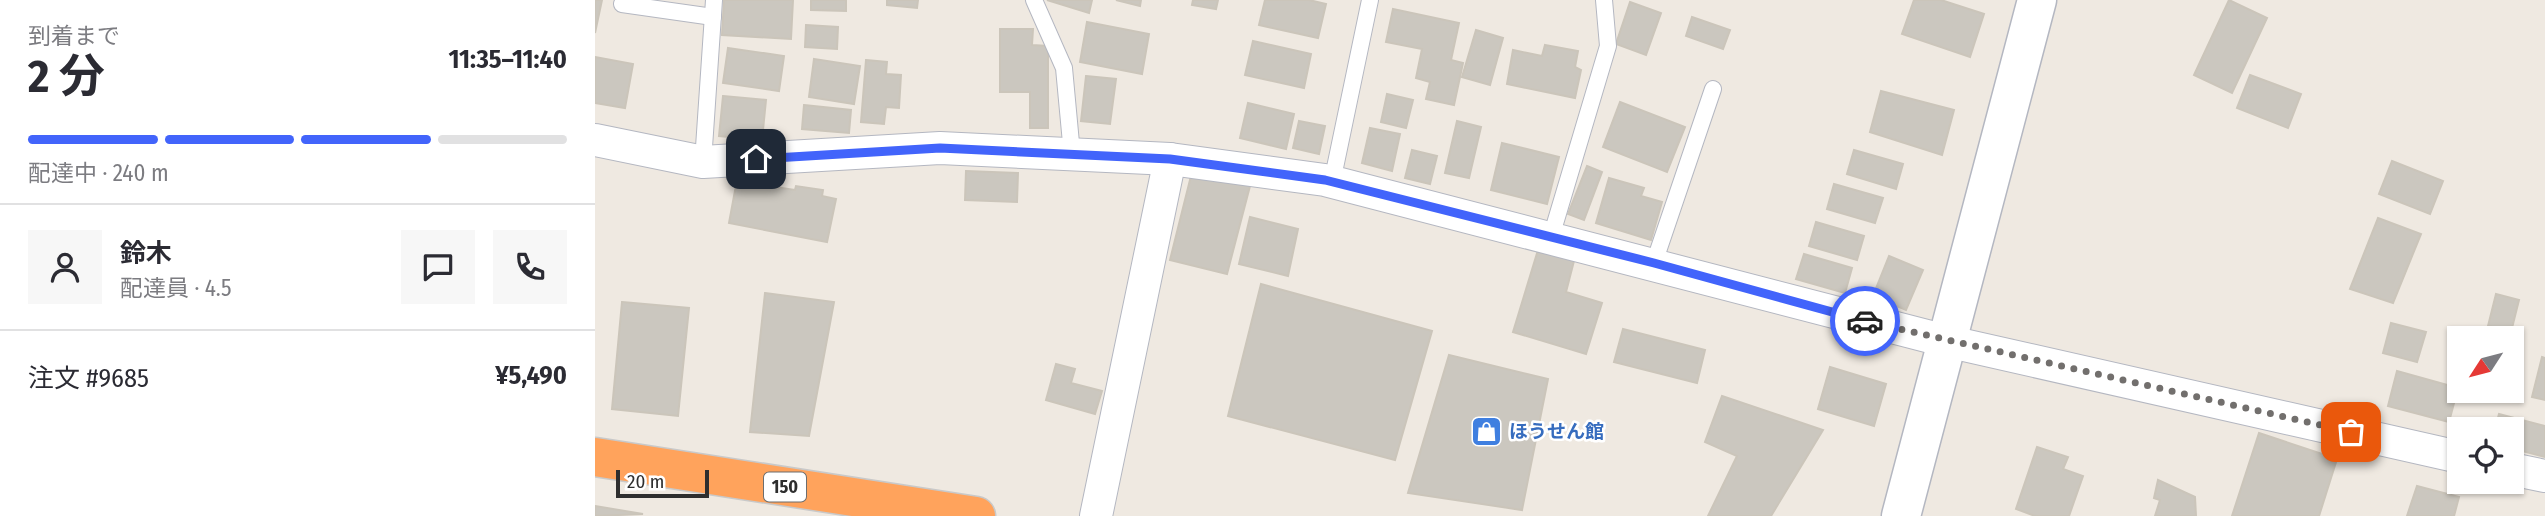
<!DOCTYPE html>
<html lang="ja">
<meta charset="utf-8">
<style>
:root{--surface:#fff;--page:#f7f7f7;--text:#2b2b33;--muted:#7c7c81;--line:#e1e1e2;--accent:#4264fb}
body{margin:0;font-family:"Fira Sans Condensed","Noto Sans JP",sans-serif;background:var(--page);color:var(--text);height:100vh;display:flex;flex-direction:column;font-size:26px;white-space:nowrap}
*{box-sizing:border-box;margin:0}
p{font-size:23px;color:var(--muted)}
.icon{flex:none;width:38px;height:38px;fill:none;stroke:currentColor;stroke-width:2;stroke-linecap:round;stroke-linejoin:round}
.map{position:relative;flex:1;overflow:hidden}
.details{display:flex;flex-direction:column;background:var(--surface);width:595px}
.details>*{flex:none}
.needle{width:46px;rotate:234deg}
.tools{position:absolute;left:1852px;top:326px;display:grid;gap:14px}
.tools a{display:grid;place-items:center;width:77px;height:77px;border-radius:0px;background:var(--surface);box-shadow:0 2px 5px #0004;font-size:35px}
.scale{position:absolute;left:21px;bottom:18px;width:93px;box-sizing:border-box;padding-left:7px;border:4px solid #2e2e2e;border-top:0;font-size:19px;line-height:24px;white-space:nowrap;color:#2e2e2e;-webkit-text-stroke:5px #fff;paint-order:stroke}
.pin{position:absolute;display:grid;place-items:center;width:60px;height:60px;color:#fff;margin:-30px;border-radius:14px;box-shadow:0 4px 10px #0006}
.courier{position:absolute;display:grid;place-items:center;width:70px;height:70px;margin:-35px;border:5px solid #4264fb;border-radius:50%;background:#fff;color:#222;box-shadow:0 2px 9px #0007}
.headline em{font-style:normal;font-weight:700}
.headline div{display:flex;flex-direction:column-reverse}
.headline{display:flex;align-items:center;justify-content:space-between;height:119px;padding:0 28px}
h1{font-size:46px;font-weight:700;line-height:52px}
.bar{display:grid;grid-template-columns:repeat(4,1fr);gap:10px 7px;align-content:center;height:84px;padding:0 28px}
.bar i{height:9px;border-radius:5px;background:var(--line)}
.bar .selected{background:var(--accent)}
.bar p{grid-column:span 4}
.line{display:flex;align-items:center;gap:18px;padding:0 28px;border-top:2px solid var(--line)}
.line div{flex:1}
.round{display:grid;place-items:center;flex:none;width:74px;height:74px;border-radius:0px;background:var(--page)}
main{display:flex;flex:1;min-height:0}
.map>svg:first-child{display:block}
.building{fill:#cbc7bf;stroke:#cbc5ba;stroke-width:2}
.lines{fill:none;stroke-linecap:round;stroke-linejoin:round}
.lane-casing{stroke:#b4b7c1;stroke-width:18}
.street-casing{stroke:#b4b7c1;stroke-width:34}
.secondary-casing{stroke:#b4b7c1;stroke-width:41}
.highway-casing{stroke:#c9c9c9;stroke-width:41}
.lane{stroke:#fff;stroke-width:16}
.street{stroke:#fff;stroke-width:32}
.secondary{stroke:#fff;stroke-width:38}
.highway{stroke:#ffa35c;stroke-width:38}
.done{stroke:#726f6d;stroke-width:7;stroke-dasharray:0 12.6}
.route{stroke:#4264fb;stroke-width:9}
.labels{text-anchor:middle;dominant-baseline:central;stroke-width:5;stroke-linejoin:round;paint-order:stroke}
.shield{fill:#fff;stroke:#6d6d6d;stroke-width:2}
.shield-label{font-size:18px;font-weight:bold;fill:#2e2e2e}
.shop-label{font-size:19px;font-weight:bold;fill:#366cbe;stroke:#fff;text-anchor:start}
</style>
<main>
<section class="details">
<div class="headline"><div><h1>2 分</h1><p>到着まで</p></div><em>11:35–11:40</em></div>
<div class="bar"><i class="selected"></i><i class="selected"></i><i class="selected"></i><i></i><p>配達中 · 240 m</p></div>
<div class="line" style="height:126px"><a class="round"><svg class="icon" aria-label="person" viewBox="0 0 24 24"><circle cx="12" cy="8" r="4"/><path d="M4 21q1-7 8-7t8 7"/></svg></a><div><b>鈴木</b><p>配達員 · 4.5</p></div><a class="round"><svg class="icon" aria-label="chat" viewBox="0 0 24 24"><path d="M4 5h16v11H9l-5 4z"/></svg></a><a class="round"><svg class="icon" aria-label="phone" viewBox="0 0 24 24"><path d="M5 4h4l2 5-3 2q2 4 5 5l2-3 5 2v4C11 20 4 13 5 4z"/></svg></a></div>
<div class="line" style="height:91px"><div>注文 #9685</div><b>¥5,490</b></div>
</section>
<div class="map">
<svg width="1950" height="516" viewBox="0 0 1950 516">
<rect width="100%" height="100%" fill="#efe9e1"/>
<g class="building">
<polygon points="0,0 7,0 0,33"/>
<polygon points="129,0 198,0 196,39 127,35"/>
<polygon points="216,0 251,0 251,11 216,10"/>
<polygon points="292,0 323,0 322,8 292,5"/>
<polygon points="452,0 497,0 494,13"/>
<polygon points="521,0 546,0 545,6"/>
<polygon points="598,0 623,0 621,9 597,5"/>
<polygon points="670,0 714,0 731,4 723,38 664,25"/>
<polygon points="1319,0 1346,0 1389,14 1375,57 1307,34"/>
<polygon points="1634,0 1672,18 1637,93 1599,75"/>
<polygon points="1035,2 1066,13 1051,55 1021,44"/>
<polygon points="798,9 864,23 856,60 868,63 859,105 831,99 835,82 821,78 827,49 791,42"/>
<polygon points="1097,17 1135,30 1128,49 1091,36"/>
<polygon points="492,22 554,34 547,74 485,62"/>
<polygon points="211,25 243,27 242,49 210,47"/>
<polygon points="405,29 438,29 437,45 453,46 453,128 435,128 435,92 405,92"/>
<polygon points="881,30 908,38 895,85 867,77"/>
<polygon points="658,41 716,54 709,88 650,75"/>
<polygon points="950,45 983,51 980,67 986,70 980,98 912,84 918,50 947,56"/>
<polygon points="133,48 189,56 184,91 128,83"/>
<polygon points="0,57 38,64 30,108 0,103"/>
<polygon points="219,59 265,66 259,104 214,97"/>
<polygon points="271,60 292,62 291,74 306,75 304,108 291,107 289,124 266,122"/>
<polygon points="1655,75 1706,94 1693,128 1642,108"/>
<polygon points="491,76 521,79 515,124 486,121"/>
<polygon points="1286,91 1359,110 1347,155 1275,132"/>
<polygon points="792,94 818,100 811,128 786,122"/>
<polygon points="128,96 171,100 167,140 124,136"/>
<polygon points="1025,102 1090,127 1072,172 1008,147"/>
<polygon points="653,103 699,114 691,149 645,138"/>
<polygon points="209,105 256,110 254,133 207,129"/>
<polygon points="704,121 730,126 724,154 698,148"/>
<polygon points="862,121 886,127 874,178 850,173"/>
<polygon points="775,128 805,134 797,171 767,163"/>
<polygon points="907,143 964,157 952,204 896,190"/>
<polygon points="817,150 842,156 835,184 810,178"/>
<polygon points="1259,150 1308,164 1301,189 1252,174"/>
<polygon points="1797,161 1848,181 1835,214 1784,194"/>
<polygon points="992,166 1007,172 989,220 973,214"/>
<polygon points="371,171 423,173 422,202 370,200"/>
<polygon points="596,176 655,186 632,274 575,260"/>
<polygon points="156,177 181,182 180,187 200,190 201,186 228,190 227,196 241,199 232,242 134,223 142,180 155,182"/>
<polygon points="1014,178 1049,188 1046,196 1067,202 1056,240 1001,223"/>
<polygon points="1239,184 1288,198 1280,223 1232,209"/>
<polygon points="655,217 703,229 693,276 644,264"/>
<polygon points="1783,218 1826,234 1798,303 1755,289"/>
<polygon points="1221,222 1269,236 1262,260 1214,246"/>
<polygon points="943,250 979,261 971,292 1007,303 991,354 918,332"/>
<polygon points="1209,254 1257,268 1250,293 1201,279"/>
<polygon points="1294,256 1328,270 1311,310 1278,296"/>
<polygon points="666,284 837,331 800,460 633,416"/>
<polygon points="170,293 239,302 214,436 155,432"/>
<polygon points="1901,294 1924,300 1916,332 1893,326"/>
<polygon points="27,302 94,308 83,416 17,409"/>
<polygon points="1796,323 1831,332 1822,362 1788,353"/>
<polygon points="1028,329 1110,350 1102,383 1019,362"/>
<polygon points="854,355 953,379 927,510 813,493"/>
<polygon points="1947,357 1950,358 1950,400 1937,397"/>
<polygon points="461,364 480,369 476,383 507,391 500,414 451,400"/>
<polygon points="1235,367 1291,384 1279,426 1223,409"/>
<polygon points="1802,371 1863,388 1854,422 1793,406"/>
<polygon points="1127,396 1228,430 1176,516 1113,516 1142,456 1110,442"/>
<polygon points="1904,414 1950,426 1950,457 1916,448 1916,429 1900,429"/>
<polygon points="1664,433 1742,459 1724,516 1637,516"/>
<polygon points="1442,447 1473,457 1468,469 1488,476 1474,516 1440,516 1421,509"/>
<polygon points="1563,480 1600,497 1601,516 1560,516 1565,500 1559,498"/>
<polygon points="1822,486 1864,497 1859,516 1812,516"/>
<polygon points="0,506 48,514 0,516"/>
</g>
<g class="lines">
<defs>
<g id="lane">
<polyline points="439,0 469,68 477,154"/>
<polyline points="27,4 118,17"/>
<polyline points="108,162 119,0"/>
<polyline points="737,182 775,0"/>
<polyline points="956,237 1013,46 1009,0"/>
<polyline points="1059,263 1118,89"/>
</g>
<g id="street">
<polyline points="0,140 108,162 345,148 575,159 730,180 1351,341 1864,457"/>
<polyline points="1916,469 1950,476"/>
<polyline points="501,516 575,159"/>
</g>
<polyline id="secondary" points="1306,516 1442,0"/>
<polyline id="highway" points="0,457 381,516"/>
</defs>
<use href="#lane" class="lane-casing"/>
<use href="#street" class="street-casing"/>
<use href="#secondary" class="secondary-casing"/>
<use href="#highway" class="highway-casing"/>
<use href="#lane" class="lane"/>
<use href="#street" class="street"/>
<use href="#secondary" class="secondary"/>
<use href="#highway" class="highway"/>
</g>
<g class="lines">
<polyline class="done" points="1270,321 1756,432"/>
<polyline class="route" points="161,159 345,148 575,159 730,180 1059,263 1270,321"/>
</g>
<defs>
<symbol id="shop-square" viewBox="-11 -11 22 22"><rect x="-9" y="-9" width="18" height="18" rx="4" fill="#3f7fe0" stroke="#fff"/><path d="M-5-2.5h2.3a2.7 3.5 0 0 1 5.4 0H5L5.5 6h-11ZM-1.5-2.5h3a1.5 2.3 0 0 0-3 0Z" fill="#fff"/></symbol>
</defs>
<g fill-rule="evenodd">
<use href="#shop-square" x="874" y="414" width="35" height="35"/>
</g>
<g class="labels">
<rect class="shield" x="169" y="472.5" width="42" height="29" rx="5"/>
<g class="shield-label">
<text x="190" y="487">150</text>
</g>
<g class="shop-label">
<text x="914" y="431">ほうせん館</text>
</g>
</g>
</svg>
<div class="tools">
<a><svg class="needle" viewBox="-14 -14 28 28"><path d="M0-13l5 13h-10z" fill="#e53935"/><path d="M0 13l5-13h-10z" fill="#7c7c81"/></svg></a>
<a><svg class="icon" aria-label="locate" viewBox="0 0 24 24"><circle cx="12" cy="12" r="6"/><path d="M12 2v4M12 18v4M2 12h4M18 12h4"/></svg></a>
</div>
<div class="scale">20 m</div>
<div class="pin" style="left:1756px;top:432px;background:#ea580c"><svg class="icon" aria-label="bag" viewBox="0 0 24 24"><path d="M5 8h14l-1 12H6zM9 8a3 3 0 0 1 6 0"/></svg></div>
<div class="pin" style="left:161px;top:159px;background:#1f2937"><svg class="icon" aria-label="home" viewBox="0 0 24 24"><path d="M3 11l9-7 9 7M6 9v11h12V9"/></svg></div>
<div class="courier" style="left:1270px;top:321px"><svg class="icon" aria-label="car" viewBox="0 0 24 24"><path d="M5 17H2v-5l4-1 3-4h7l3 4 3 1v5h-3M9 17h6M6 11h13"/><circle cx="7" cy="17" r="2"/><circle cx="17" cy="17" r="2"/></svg></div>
</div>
</main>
